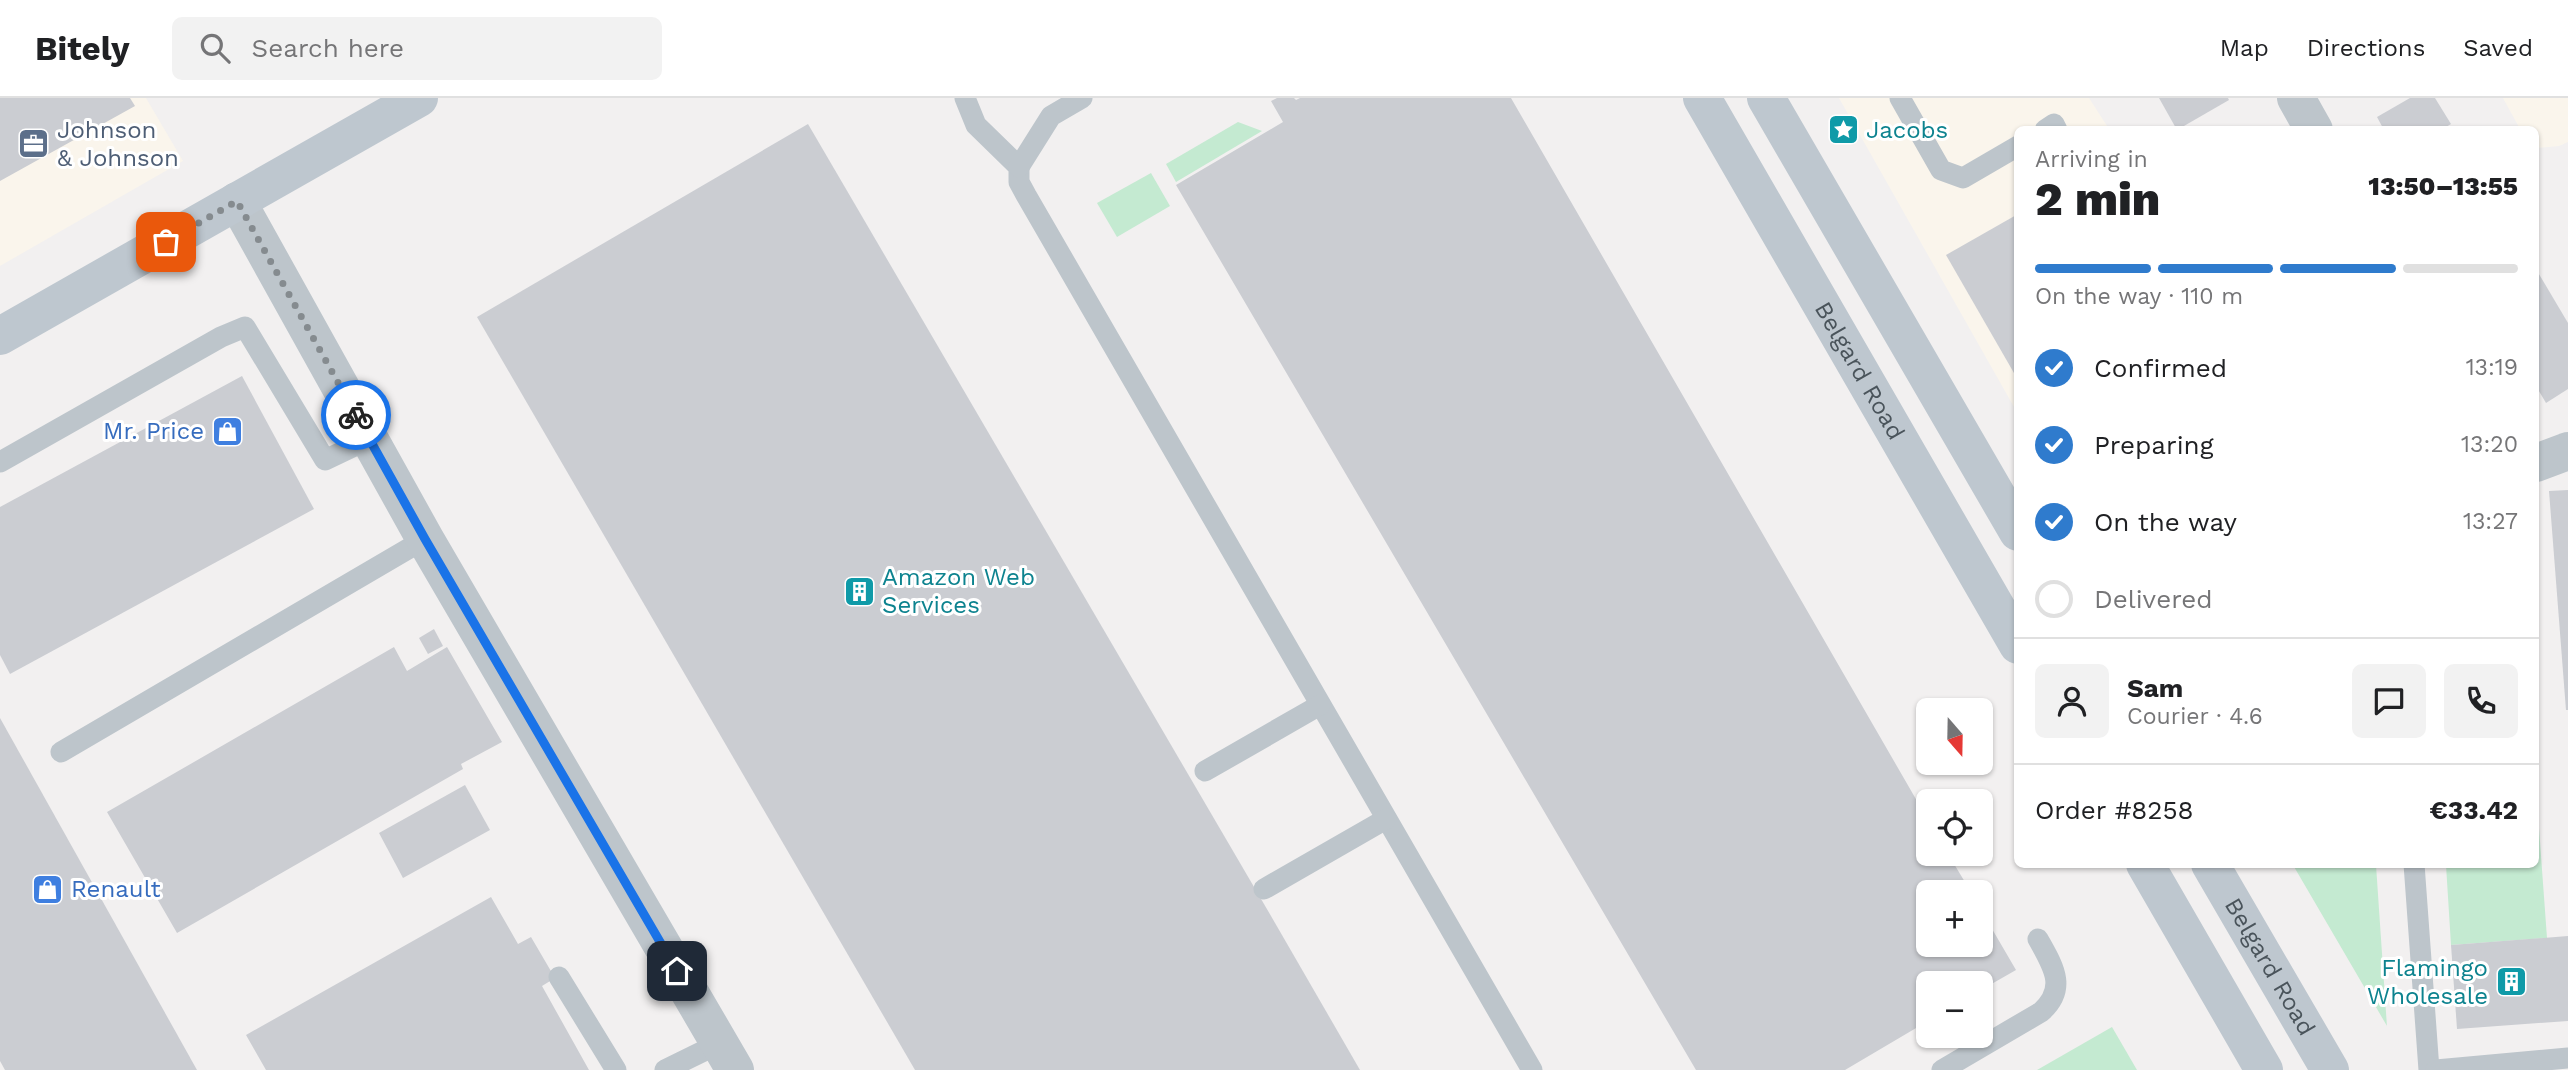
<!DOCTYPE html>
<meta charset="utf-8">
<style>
:root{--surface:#fff;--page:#f2f2f2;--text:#202124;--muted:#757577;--line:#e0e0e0;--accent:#2f7bcd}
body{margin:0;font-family:"Work Sans",sans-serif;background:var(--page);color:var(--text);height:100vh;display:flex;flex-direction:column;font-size:26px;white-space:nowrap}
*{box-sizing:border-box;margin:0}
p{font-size:23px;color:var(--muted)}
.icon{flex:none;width:38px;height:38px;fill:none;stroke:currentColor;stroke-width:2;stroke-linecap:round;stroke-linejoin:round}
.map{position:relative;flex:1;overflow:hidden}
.details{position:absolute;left:2014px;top:28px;width:525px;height:742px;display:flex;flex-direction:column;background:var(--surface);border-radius:10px;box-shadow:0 2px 5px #0004}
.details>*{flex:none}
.needle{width:46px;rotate:160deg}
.controls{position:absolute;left:1916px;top:600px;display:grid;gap:14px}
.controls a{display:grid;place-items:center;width:77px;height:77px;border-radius:10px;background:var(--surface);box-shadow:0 2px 5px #0004;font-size:35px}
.pin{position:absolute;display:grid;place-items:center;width:60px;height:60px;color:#fff;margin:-30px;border-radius:14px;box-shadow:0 4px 10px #0006}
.courier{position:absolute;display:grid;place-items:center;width:70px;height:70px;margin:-35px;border:5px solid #1a73e8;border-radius:50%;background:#fff;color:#222;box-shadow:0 2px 9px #0007}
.summary em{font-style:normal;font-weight:800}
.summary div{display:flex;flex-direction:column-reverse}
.summary{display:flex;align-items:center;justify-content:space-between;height:119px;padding:0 21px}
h1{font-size:46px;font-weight:800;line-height:52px}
.bar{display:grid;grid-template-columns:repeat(4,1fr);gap:10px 7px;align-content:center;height:84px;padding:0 21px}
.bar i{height:9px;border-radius:5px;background:var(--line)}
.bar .on{background:var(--accent)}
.bar p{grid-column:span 4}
.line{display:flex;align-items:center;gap:18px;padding:0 21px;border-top:2px solid var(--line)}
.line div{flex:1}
.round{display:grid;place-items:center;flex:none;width:74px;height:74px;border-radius:10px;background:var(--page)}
ol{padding:0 21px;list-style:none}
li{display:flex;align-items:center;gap:21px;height:77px}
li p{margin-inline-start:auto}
li .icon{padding:7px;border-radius:50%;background:var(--accent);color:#fff;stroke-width:4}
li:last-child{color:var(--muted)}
li i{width:38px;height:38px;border:4px solid var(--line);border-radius:50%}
header{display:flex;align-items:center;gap:42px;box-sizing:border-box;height:98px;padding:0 35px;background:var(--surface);border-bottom:2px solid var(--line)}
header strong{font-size:33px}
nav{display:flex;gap:38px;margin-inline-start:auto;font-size:24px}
.search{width:490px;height:63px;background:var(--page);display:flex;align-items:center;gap:18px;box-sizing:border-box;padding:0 24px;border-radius:10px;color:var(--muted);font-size:26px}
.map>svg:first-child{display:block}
.commercial{fill:#faf5ec}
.green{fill:#c4ead1}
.building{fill:#cbcdd2}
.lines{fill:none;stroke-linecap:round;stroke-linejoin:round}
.lane{stroke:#bdc5cb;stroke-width:21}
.street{stroke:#bdc5cb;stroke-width:38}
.secondary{stroke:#bec7cf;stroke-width:38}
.done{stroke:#858b8f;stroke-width:7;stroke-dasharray:0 12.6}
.route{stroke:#1a73e8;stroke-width:9}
.labels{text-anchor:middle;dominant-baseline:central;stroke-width:6;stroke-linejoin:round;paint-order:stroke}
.service-label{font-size:24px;fill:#4e5e75;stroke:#fff;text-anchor:start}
.culture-label{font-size:24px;fill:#0d838f;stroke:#fff;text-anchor:start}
.street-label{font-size:24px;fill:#4a545b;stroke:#fff}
.shop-label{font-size:24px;fill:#366cbe;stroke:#fff;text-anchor:end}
</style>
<header>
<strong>Bitely</strong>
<div class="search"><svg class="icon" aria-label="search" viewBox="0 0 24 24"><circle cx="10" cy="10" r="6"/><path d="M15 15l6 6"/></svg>Search here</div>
<nav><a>Map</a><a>Directions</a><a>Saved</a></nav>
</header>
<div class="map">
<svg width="2568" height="972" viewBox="0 0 2568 972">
<rect width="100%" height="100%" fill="#f2f0f0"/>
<g class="commercial">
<polygon points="0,0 146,0 183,63 0,168"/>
<polygon points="1839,0 2089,0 2109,31 2018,32 2018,316"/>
<polygon points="2503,0 2568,0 2568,44 2559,48 2536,50 2536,32 2520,31"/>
</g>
<g class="green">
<polygon points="1238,24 1262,33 1176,84 1166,66"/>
<polygon points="1151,75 1170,108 1117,139 1097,105"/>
<polygon points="2536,689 2547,840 2451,847 2446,767 2536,766"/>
<polygon points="2293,767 2376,767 2387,929 2387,928"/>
<polygon points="2112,929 2137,972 2037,972"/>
</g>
<g class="building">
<polygon points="0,0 130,0 135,8 0,83"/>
<polygon points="1277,0 1294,0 1296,2 1300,0 1511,0 1928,722 1928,756 1948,756 1971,794 1928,794 1928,847 1981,847 1981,812 2016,872 1981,892 1981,886 1928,886 1928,923 1845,972 1696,972 1176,87 1283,24 1271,3"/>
<polygon points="2159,0 2228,0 2229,2 2177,32"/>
<polygon points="2410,0 2435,0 2451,26 2441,32 2384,32 2377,19"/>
<polygon points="808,26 1271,818 1360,972 915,972 477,219"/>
<polygon points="2018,116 2018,282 1946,157"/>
<polygon points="2536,171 2568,225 2568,291 2546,305 2536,288"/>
<polygon points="242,278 314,411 10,576 0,557 0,409"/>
<polygon points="2568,392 2568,612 2566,612 2549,393"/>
<polygon points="434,531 443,548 428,556 419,540"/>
<polygon points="394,549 407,573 447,549 502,644 461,666 463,671 177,835 107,714"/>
<polygon points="0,620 197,972 5,972 0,963"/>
<polygon points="465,687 490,732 403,780 379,735"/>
<polygon points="491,799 518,846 531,839 555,880 542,888 589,972 266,972 246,937"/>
<polygon points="2568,838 2568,923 2457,931 2451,847"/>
</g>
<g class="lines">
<g class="lane">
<polyline points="965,0 976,27 1019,69 1019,84 1026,97 1532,972"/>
<polyline points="1900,0 1941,72 1963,80 2018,48"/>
<polyline points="2045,32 2054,26 2057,32"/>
<polyline points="1019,69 1051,18 1082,0"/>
<polyline points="0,364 221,239 245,229 325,362 369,341"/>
<polyline points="61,654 425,441"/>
<polyline points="1205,673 1320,607"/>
<polyline points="2414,766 2429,972"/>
<polyline points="1264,791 1386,721"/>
<polyline points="559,879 616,972"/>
<polyline points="665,972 720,945"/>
<path d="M1942 972 2041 914C2068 890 2053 868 2038 841"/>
<polyline points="2436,972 2568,960"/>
</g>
<g class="street">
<polyline points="2296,0 2314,32"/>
<polyline points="237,103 425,441 735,972"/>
<polyline points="2536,365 2568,353"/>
</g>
<g class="secondary">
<path id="s1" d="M1702 0 2018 547"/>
<polyline points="1766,0 2018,434"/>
<polyline points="0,238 419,0"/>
<polyline points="2145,766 2264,972"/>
<path id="s2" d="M2210 766 2330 972"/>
</g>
</g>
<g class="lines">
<polyline class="done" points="166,144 237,103 356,317"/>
<polyline class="route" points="356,317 425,441 677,873"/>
</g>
<defs>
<symbol id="sight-square" viewBox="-11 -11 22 22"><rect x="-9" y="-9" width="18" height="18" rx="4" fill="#0f9aa8" stroke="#fff"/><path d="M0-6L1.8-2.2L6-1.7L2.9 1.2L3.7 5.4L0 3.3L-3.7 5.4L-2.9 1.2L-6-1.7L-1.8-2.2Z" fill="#fff"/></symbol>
<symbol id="office-square" viewBox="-11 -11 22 22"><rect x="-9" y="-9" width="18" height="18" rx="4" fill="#5c6f8a" stroke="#fff"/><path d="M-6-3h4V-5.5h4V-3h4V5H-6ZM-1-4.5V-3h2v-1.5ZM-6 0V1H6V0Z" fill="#fff"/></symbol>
<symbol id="shop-square" viewBox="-11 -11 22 22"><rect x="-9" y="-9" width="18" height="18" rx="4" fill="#3f7fe0" stroke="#fff"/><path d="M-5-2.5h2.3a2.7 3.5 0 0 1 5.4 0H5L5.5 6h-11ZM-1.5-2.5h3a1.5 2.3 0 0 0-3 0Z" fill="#fff"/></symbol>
<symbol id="building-square" viewBox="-11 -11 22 22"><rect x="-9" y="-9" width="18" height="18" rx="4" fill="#0f9aa8" stroke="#fff"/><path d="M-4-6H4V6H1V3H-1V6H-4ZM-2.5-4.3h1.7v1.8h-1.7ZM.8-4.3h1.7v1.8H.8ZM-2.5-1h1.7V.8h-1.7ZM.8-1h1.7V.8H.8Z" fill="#fff"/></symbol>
</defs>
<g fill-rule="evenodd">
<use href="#sight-square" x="1826" y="14" width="35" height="35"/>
<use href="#office-square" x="16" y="28" width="35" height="35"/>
<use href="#shop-square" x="210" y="316" width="35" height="35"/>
<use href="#building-square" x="842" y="476" width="35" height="35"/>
<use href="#shop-square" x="30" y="774" width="35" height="35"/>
<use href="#building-square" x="2494" y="866" width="35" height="35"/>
</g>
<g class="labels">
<g class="service-label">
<text x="57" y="32">Johnson<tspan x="57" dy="28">&amp; Johnson</tspan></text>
</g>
<g class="culture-label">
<text x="1866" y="32">Jacobs</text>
<text x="882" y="479">Amazon Web<tspan x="882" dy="28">Services</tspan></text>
<text x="2488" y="870" text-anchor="end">Flamingo<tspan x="2488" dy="28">Wholesale</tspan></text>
</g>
<g class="street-label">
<text stroke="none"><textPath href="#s1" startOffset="315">Belgard Road</textPath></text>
<text stroke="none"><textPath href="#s2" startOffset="119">Belgard Road</textPath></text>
</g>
<g class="shop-label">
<text x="204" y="333">Mr. Price</text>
<text x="71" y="791" text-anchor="start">Renault</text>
</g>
</g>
</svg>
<div class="controls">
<a><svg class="needle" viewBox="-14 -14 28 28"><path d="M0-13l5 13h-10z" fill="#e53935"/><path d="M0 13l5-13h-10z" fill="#757577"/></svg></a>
<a><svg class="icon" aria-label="locate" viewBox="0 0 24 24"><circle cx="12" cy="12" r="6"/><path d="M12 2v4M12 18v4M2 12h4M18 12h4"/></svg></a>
<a>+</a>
<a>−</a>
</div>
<div class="pin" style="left:166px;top:144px;background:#ea580c"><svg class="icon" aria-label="bag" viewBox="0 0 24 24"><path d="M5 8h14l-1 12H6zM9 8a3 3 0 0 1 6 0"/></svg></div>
<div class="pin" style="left:677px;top:873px;background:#1f2937"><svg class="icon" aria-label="home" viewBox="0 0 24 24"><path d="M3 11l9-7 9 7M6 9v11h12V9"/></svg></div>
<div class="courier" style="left:356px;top:317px"><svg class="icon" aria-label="bike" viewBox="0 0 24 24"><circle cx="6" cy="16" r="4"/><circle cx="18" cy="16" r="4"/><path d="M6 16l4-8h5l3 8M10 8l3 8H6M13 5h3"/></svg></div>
<section class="details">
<div class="summary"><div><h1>2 min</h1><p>Arriving in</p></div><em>13:50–13:55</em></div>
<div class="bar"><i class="on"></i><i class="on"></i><i class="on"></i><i></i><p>On the way · 110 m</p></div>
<ol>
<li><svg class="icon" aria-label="check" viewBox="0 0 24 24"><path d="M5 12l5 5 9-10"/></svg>Confirmed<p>13:19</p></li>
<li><svg class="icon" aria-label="check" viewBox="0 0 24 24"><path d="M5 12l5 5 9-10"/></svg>Preparing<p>13:20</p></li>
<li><svg class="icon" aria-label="check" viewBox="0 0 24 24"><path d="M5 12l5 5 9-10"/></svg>On the way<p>13:27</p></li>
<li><i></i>Delivered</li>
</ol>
<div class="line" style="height:126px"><a class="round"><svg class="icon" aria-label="person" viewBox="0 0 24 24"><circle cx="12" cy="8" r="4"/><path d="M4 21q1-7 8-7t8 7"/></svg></a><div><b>Sam</b><p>Courier · 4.6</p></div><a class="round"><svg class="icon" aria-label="chat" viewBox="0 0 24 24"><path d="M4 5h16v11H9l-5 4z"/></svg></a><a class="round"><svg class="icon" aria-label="phone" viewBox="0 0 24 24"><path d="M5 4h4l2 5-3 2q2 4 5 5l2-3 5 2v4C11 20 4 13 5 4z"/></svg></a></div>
<div class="line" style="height:91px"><div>Order #8258</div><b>€33.42</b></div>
</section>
</div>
